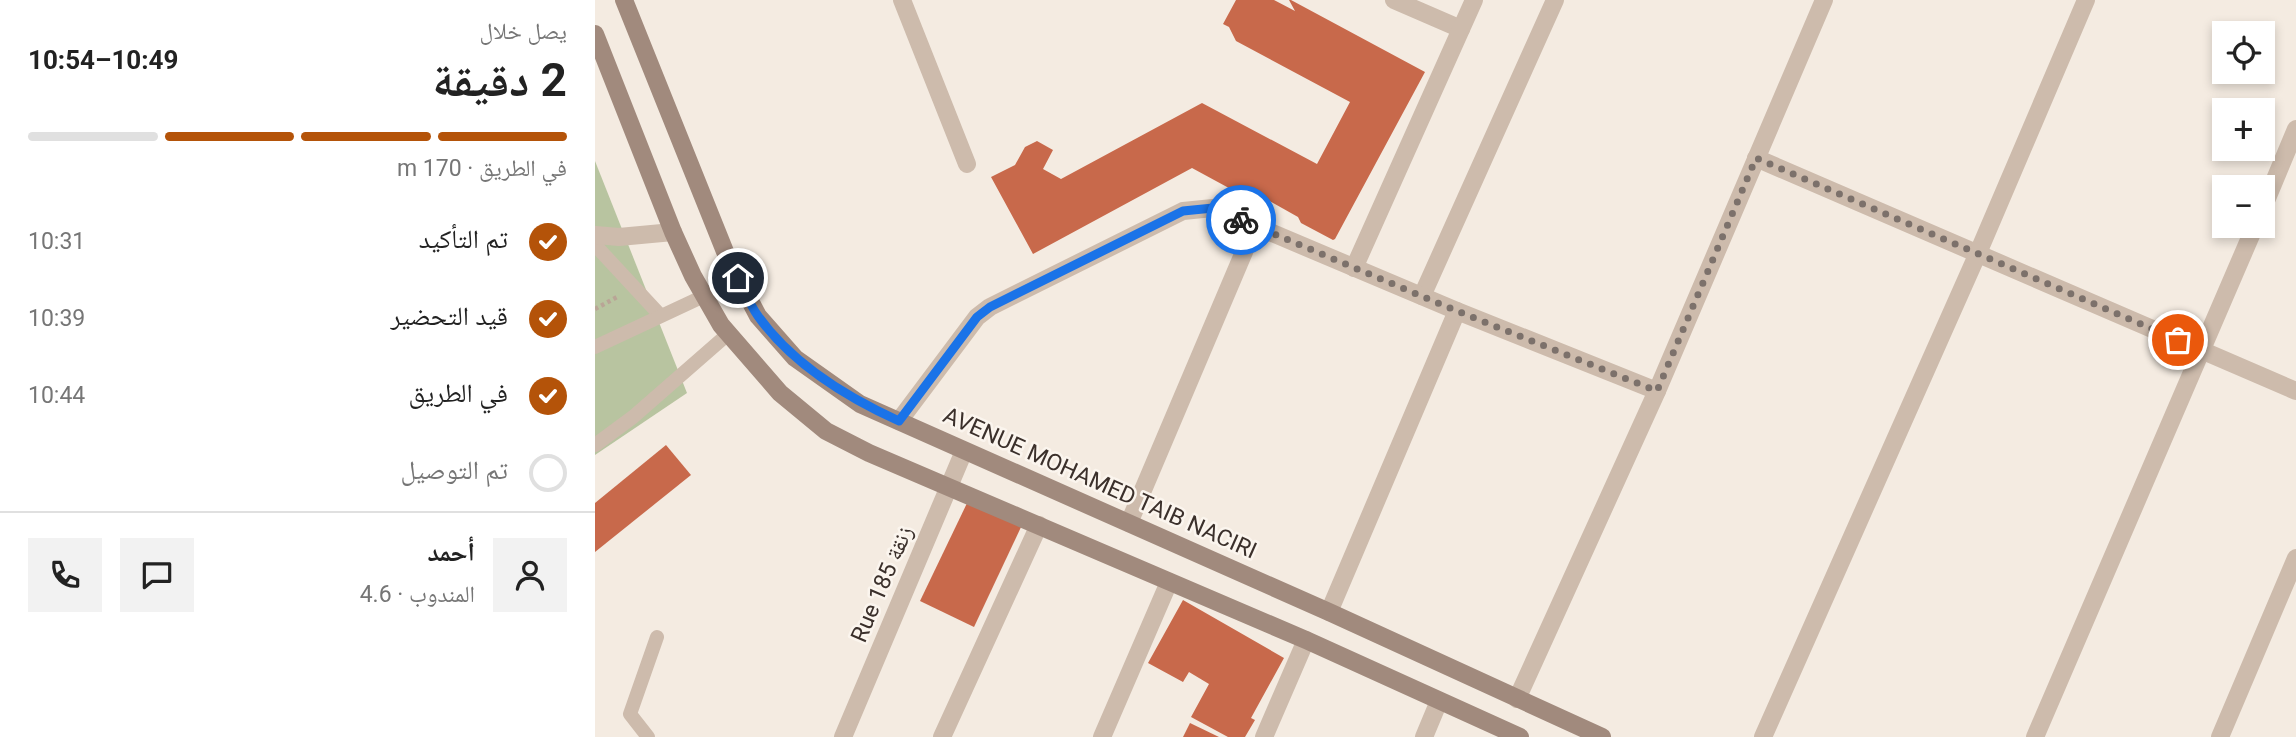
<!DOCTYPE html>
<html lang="ar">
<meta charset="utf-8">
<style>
:root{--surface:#fff;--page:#f2f2f2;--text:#222;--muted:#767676;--line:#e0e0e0;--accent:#b45309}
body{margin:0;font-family:Roboto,"Noto Naskh Arabic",sans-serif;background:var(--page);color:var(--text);direction:rtl;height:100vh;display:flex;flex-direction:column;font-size:26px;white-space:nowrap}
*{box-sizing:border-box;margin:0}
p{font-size:23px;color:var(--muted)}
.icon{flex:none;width:38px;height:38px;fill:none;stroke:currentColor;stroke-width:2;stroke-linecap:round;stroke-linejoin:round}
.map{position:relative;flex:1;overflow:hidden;direction:ltr}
.details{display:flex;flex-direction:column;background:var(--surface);width:595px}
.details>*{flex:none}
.tools{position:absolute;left:1617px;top:21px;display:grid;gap:14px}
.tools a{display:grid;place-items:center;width:63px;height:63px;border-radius:0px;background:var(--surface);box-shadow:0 4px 10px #0003;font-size:35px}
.pin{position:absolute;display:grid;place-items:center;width:60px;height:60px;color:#fff;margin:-30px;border:4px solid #fff;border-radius:50%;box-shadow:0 2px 7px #0007}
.courier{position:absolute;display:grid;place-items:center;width:70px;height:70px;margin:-35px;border:5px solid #1a73e8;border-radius:50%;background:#fff;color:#222;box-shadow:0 2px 9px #0007}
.head em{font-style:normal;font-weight:700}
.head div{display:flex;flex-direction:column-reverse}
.head{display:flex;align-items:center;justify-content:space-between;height:119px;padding:0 28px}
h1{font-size:46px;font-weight:700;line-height:52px}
.bar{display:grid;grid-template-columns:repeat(4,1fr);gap:10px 7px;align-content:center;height:84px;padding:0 28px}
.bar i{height:9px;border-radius:5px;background:var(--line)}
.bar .selected{background:var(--accent)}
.bar p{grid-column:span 4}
.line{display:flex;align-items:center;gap:18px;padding:0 28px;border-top:2px solid var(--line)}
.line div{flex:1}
.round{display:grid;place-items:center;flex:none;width:74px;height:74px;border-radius:0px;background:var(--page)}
ol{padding:0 28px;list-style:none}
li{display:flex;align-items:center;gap:21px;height:77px}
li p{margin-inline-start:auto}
li .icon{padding:7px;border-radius:50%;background:var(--accent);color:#fff;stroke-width:4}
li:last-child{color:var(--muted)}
li i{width:38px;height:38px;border:4px solid var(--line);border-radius:50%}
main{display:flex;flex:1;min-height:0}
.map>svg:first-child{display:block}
.green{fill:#b8c4a0}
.building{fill:#c8694b}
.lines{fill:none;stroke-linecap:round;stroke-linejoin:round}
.path{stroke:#b9a596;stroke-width:4.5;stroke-dasharray:3.5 3.5;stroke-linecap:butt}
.lane{stroke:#cdbbac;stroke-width:14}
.street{stroke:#cdbbac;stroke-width:18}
.secondary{stroke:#a18a7d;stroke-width:18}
.done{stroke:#7c716b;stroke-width:7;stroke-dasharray:0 12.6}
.route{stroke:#1a73e8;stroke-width:9}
.labels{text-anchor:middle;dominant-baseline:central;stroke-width:5;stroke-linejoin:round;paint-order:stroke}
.street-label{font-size:23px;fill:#3b302b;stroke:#fbf5ee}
</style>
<main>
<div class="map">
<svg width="1701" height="737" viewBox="0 0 1701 737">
<rect width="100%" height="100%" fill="#f4ebe1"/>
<polygon class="green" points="0,161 92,393 0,455"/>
<g class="building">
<polygon points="641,0 679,0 700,11 694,0 696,0 830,72 740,239 738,240 706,223 703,217 664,195 656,200 597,168 438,254 396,177 420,165 430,147 442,141 458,150 448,169 466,179 607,103 722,164 755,102 641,41 634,27 628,24"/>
<polygon points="71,445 96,475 0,552 0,503"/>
<polygon points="374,499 427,525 379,627 325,601"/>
<polygon points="588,600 689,658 656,718 660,720 650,737 633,737 596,717 614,684 594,672 588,682 553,663"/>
<polygon points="595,723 624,737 588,737"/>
</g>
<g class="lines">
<polyline class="path" points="0,309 24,296"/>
<g class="lane">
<polyline points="0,245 65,315"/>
<polyline points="0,347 109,296"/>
<polyline points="0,445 38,417 133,334"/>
<polyline points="53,737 35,714 62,637"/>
</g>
<g class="street">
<polyline points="307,0 372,164"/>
<polyline points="799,0 866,29"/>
<polyline points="1161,158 1701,391"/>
<polyline points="1668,208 1701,129"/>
<polyline points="0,235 24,237 78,232"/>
<polyline points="759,268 879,0"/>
<polyline points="827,296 960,0"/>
<polyline points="304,421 382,317 395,307 588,211 618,208 862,311 1062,391"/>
<polyline points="534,523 660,226"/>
<polyline points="734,612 862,311"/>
<polyline points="922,699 1062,391 1229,0"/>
<polyline points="248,737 369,451"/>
<polyline points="347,737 444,525"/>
<polyline points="507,737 574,582"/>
<polyline points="669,737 711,640"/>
<polyline points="829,737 844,701"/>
<polyline points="1168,737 1383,253 1491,0"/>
<polyline points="1440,737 1660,226"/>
<polyline points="1625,737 1701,558"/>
</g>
<g class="secondary">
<polyline points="29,0 133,259 163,316 200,358 265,404 734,612 1007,737"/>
<polyline points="0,34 78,232 98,276 126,325 185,393 231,431 274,453 711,640 925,737"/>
</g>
</g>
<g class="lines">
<polyline class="done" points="646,220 862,311 1062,391 1161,158 1583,340"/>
<path class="route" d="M143 278C149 290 155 305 163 316 197 364 251 397 304 421L382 317 395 307 588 211 618 208 646 220"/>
</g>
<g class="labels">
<g class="street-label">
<text transform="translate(505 483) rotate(24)">AVENUE MOHAMED TAIB NACIRI</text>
<text transform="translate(287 584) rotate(-67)">Rue 185 زنقة</text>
</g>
</g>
</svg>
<div class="tools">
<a><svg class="icon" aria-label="locate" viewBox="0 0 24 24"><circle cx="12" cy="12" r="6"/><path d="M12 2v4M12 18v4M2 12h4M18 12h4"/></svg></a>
<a>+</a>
<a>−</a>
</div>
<div class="pin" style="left:1583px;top:340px;background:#ea580c"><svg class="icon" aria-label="bag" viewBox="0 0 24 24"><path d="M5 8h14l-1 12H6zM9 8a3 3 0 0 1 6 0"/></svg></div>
<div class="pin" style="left:143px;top:278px;background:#1f2937"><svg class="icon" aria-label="home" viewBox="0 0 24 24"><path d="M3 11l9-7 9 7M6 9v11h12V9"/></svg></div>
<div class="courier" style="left:646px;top:220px"><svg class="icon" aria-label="bike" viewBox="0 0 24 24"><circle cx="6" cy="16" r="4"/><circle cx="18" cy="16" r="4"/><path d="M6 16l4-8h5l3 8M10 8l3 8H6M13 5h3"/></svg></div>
</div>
<section class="details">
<div class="head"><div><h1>2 دقيقة</h1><p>يصل خلال</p></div><em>10:49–10:54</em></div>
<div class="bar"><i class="selected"></i><i class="selected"></i><i class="selected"></i><i></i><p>في الطريق · 170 m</p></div>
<ol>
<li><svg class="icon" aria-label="check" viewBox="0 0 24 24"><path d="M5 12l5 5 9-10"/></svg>تم التأكيد<p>10:31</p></li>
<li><svg class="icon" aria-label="check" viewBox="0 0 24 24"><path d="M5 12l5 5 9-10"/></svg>قيد التحضير<p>10:39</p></li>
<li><svg class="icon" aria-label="check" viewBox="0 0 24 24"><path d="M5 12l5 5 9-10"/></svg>في الطريق<p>10:44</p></li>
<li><i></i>تم التوصيل</li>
</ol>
<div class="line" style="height:126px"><a class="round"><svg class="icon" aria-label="person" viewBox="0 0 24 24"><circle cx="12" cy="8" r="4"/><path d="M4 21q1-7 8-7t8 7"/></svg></a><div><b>أحمد</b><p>المندوب · 4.6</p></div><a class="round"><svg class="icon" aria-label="chat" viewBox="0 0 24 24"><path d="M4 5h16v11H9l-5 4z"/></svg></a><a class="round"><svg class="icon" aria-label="phone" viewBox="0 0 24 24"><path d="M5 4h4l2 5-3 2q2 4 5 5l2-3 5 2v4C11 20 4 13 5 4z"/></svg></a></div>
</section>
</main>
